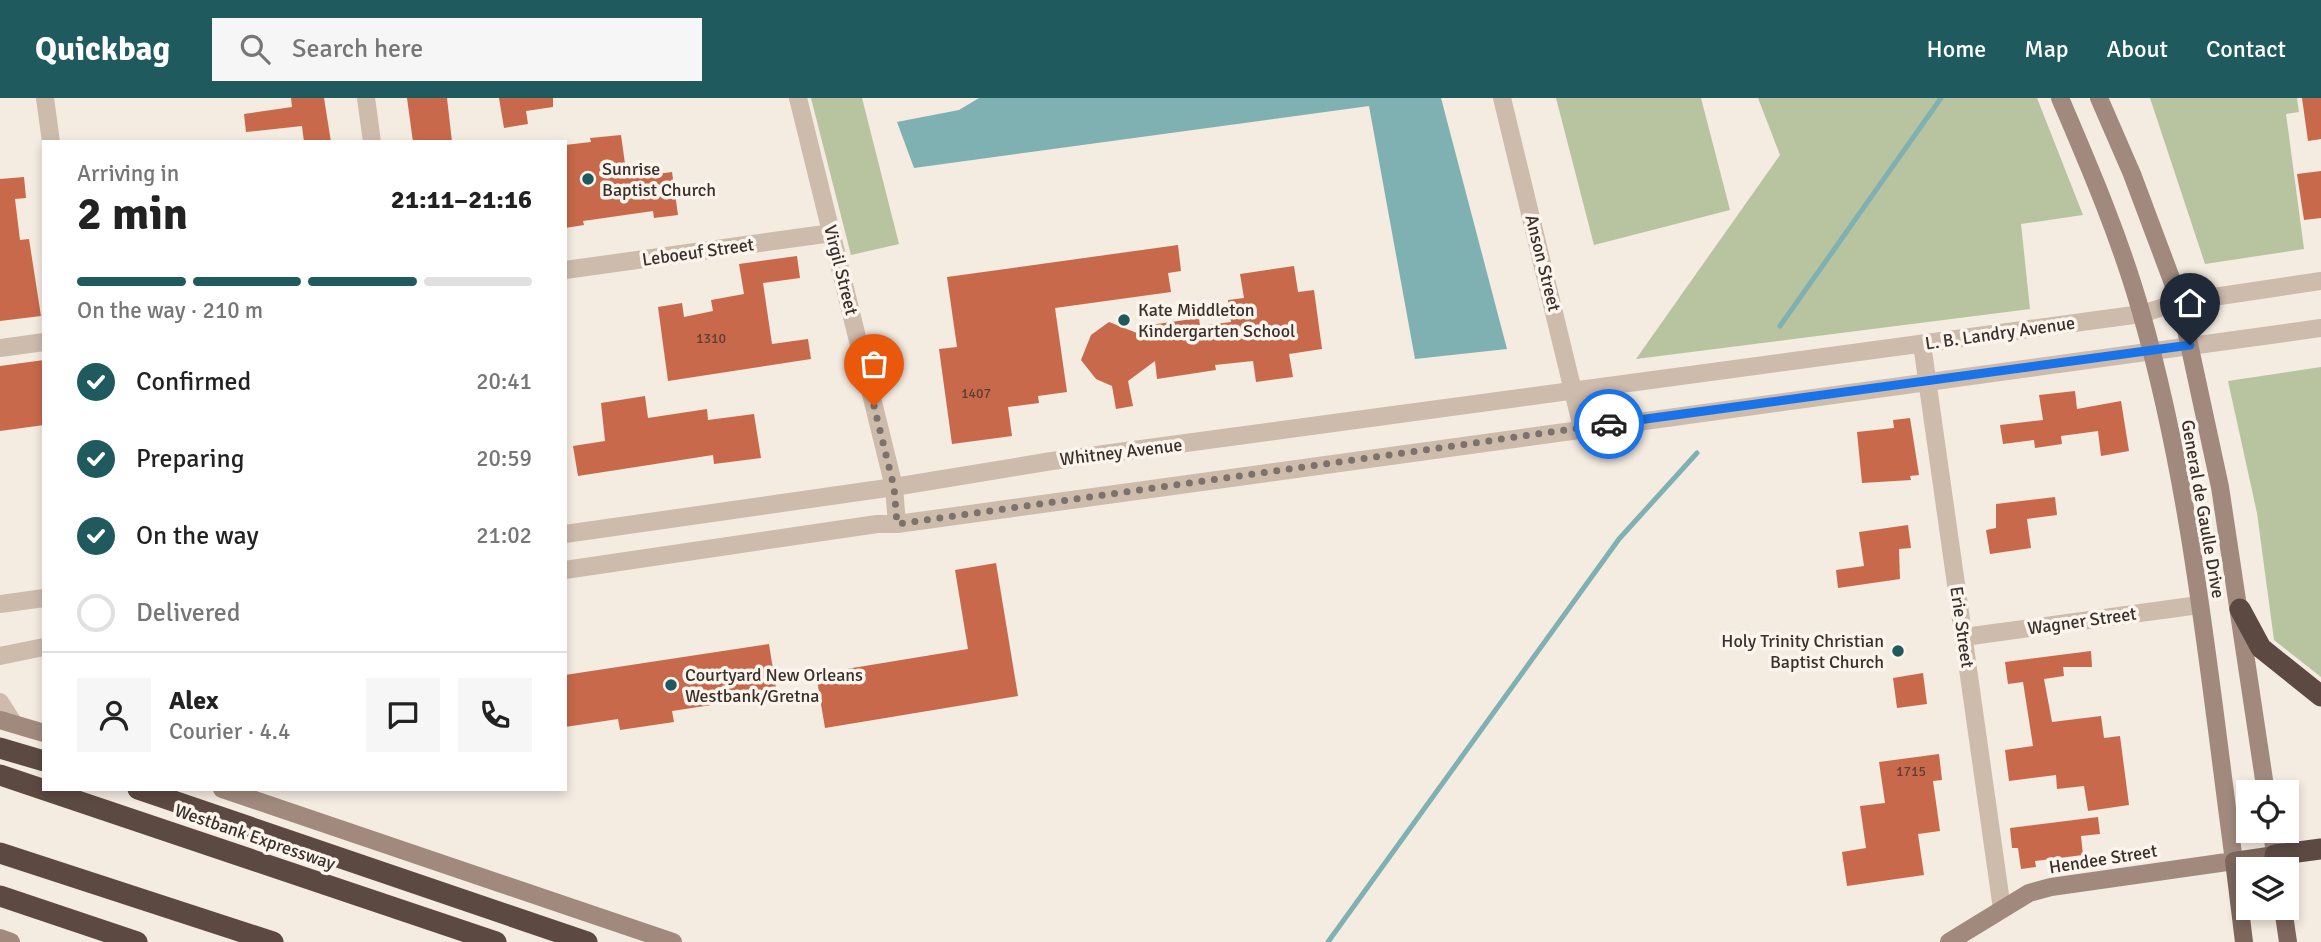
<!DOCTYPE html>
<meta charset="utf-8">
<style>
:root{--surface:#fff;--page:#f6f6f6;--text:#222;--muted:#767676;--line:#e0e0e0;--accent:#1f5a5e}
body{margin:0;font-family:Signika,sans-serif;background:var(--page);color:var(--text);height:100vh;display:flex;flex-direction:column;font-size:26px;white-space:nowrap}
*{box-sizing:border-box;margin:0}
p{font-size:23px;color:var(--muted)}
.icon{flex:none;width:38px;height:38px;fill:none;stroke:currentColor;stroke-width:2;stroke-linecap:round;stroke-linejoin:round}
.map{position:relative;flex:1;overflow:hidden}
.panel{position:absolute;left:42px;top:42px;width:525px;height:651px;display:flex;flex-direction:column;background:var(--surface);border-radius:0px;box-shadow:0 4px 10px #0003}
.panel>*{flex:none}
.fabs{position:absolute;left:2236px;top:682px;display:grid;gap:14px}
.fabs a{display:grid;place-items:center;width:63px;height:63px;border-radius:0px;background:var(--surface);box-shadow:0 4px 10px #0003;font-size:35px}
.pin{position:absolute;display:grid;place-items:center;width:60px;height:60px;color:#fff;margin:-72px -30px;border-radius:50% 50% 50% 0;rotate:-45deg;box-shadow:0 0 7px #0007}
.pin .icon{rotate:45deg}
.courier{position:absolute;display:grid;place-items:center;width:70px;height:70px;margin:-35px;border:5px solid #1a73e8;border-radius:50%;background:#fff;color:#222;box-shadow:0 2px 9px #0007}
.overview em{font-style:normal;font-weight:700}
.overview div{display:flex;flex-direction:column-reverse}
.overview{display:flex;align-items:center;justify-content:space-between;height:119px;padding:0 35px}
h1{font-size:46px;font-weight:700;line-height:52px}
.bar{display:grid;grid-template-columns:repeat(4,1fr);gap:10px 7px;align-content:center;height:84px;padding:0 35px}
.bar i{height:9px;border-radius:5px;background:var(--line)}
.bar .active{background:var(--accent)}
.bar p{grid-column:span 4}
.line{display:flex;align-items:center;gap:18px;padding:0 35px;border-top:2px solid var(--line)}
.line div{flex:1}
.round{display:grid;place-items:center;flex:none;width:74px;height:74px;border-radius:0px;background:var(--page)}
ol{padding:0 35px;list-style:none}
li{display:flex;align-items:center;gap:21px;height:77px}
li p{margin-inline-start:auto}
li .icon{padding:7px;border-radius:50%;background:var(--accent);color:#fff;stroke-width:4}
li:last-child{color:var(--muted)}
li i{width:38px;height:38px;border:4px solid var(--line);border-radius:50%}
header{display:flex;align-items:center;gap:42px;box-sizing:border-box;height:98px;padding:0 35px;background:var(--accent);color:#fff}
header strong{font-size:33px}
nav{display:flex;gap:38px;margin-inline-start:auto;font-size:24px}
.search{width:490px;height:63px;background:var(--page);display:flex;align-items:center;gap:18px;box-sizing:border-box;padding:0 24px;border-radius:0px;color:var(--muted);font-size:26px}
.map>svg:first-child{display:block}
.green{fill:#b8c4a0}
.water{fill:#7fb0b2}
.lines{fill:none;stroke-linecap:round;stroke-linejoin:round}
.stream{stroke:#7fb0b2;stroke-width:5}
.building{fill:#c8694b}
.minor{stroke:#cdbbac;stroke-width:18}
.tertiary{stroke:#cdbbac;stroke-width:18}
.secondary{stroke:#a18a7d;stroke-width:18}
.primary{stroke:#7d675c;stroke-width:18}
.motorway{stroke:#5c4a42;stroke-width:21}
.done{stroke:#7c716b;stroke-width:7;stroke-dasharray:0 12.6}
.route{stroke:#1a73e8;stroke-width:9}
.poi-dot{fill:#1f5a5e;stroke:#fbf5ee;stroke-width:2.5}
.labels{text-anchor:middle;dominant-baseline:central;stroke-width:7;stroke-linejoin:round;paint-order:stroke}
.number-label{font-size:14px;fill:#5e3e33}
.poi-label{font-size:18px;fill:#3b302b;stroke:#fbf5ee;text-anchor:start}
.street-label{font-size:18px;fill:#3b302b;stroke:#fbf5ee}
</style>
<header>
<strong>Quickbag</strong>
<div class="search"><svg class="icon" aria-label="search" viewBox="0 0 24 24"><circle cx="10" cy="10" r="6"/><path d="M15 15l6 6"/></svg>Search here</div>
<nav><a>Home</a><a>Map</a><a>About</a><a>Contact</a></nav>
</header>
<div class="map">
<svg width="2321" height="844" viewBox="0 0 2321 844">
<rect width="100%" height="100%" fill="#f4ebe1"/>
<g class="green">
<polygon points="811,0 862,0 899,146 851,157"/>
<polygon points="1556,0 1701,0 1730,112 1594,147"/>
<polygon points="1758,0 2037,0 2083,117 2021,126 2030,211 1636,261 1780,57"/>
<polygon points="2150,0 2297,0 2299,14 2286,16 2304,151 2205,166"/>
<polygon points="2321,269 2321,579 2274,542 2257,415 2228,283"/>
</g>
<polygon class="water" points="979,0 1441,0 1507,251 1415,261 1369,8 914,70 897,24 959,12"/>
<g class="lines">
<g class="stream">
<polyline points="1780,228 1941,0"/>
<polyline points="1328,844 1619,441 1697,355"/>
</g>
</g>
<g class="building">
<polygon points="291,0 324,0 331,44 304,44 302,28 246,34 244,16 292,9"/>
<polygon points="407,0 447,0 452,44 413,44"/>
<polygon points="499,0 553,0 553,9 526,13 528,26 504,30"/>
<polygon points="2302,0 2321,0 2321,41 2308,43"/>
<polygon points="621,37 627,80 672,74 678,117 654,120 653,113 583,123 584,127 565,130 565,47 591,44 590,40"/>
<polygon points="2321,73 2321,120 2304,122 2297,76"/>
<polygon points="24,79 26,100 15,101 20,142 29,141 41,218 0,223 0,81"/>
<polygon points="1178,147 1181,173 1168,175 1171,194 1055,210 1067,294 1038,298 1039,305 1008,309 1012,338 952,346 939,251 957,249 947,179"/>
<polygon points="797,158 800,180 763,185 772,246 808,241 811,261 668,283 658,209 682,205 684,219 713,213 711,202 744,196 739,166"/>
<polygon points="1294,168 1298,194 1314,192 1322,251 1289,256 1293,279 1256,284 1253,263 1215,267 1216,272 1157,281 1155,263 1128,283 1133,308 1116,311 1112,288 1096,281 1081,262 1091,237 1109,224 1152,241 1150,227 1199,220 1200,228 1231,224 1228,202 1244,200 1240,176"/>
<polygon points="44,262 44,327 0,333 0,268"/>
<polygon points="2075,293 2077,311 2121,303 2129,353 2101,358 2098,333 2061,338 2062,346 2035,350 2034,342 2003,346 2000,327 2043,322 2039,297"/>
<polygon points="645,298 648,320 707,311 708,322 754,316 761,360 714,366 713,357 578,378 573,348 605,343 601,305"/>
<polygon points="1910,320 1919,377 1910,378 1911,382 1862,385 1857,334 1894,330 1893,322"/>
<polygon points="2055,399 2057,417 2027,421 2031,450 1990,456 1986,432 1996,430 1996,406"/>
<polygon points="1908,427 1911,450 1899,451 1900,481 1838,490 1836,472 1864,468 1859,434"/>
<polygon points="996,465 1018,598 825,630 816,576 968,551 955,472"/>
<polygon points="769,546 777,597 672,613 674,624 620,632 618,621 565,629 565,577"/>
<polygon points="2091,553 2092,569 2063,569 2064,578 2044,581 2052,624 2101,618 2104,640 2120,638 2129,707 2088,713 2084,688 2057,691 2056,677 2009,683 2005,652 2033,648 2023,584 2008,586 2005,564"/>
<polygon points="1923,575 1927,606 1897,610 1893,580"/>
<polygon points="1939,656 1942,682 1933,683 1940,733 1918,736 1924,777 1847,788 1842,754 1866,750 1860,708 1885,705 1879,664"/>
<polygon points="2098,719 2100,736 2081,738 2083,757 2035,763 2036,769 2021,771 2018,750 2012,750 2010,730"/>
</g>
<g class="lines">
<g class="minor">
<polyline points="45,0 51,44"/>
<polyline points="366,0 372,44"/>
<polyline points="798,0 894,389 897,426"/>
<polyline points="1502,0 1582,330"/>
<polyline points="565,172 832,135"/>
<polyline points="1922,246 2002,811"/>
<polyline points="0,250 44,244"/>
<polyline points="1964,539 2199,507"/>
</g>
<g class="tertiary">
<polyline points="565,436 894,389 1052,363 2141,216 2180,204 2321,183"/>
<polyline points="565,472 877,426 897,426 2321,230"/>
<polyline points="0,506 44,500"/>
<polyline points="0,558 44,549"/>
<polyline points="0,604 14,626"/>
</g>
<g class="secondary">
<polyline points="2099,0 2132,76 2180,204 2220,389 2266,695"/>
<polyline points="0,622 44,635"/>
<polyline points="222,691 673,844"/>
<polyline points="2272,733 2275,757"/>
<polyline points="0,840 11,844"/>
<path d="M1949 844 2029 795 2051 789 2234 763C2209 579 2192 392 2141 214 2120 140 2090 70 2060 0"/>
</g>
<g class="primary">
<polyline points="2283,810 2288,844"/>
<polyline points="2244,844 2234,763 2275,757 2277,772"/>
</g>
<g class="motorway">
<polyline points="2240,511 2261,550 2321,598"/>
<polyline points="0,650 44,663"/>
<polyline points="0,677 496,844"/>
<polyline points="138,691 587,844"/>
<polyline points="0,755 273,844"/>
<polyline points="2275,757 2321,751"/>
<polyline points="0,798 137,844"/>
</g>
</g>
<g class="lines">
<polyline class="done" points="874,308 894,389 897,426 1609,326"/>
<polyline class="route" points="1609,326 2190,247"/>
</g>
<g class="poi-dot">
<circle cx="588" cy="81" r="7"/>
<circle cx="1124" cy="222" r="7"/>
<circle cx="1898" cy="553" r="7"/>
<circle cx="671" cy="587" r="7"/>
</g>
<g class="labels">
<g class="number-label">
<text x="711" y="240">1310</text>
<text x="976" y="295">1407</text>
<text x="1911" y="673">1715</text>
</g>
<g class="poi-label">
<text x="602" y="71">Sunrise<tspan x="602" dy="21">Baptist Church</tspan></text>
<text x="1138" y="212">Kate Middleton<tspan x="1138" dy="21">Kindergarten School</tspan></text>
<text x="1884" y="543" text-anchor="end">Holy Trinity Christian<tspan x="1884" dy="21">Baptist Church</tspan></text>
<text x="685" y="577">Courtyard New Orleans<tspan x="685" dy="21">Westbank/Gretna</tspan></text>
</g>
<g class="street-label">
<text transform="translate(698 154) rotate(-8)">Leboeuf Street</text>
<text transform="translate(1543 165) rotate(76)">Anson Street</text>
<text transform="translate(841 172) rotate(76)">Virgil Street</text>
<text transform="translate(2000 235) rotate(-8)">L. B. Landry Avenue</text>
<text transform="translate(1121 354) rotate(-7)">Whitney Avenue</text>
<text transform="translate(2203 411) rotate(80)">General de Gaulle Drive</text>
<text transform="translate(2082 523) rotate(-8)">Wagner Street</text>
<text transform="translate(1962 529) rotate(82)">Erie Street</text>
<text transform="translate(255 739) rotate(19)">Westbank Expressway</text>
<text transform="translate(2103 761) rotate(-9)">Hendee Street</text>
</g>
</g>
</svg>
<div class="fabs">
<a><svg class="icon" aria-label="locate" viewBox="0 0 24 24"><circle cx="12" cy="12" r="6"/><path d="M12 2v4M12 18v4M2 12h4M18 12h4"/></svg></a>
<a><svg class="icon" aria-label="layers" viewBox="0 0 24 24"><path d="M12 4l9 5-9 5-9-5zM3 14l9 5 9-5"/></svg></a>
</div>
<div class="pin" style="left:874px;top:308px;background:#ea580c"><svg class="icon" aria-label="bag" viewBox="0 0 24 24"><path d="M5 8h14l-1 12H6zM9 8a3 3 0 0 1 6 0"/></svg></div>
<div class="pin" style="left:2190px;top:247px;background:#1f2937"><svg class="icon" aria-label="home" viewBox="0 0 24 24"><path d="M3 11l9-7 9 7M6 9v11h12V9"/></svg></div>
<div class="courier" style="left:1609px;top:326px"><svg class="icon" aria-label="car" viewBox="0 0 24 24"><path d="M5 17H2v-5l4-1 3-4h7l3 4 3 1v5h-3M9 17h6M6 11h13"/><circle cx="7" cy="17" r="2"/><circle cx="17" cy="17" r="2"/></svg></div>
<section class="panel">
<div class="overview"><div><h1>2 min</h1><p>Arriving in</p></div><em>21:11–21:16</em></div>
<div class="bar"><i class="active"></i><i class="active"></i><i class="active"></i><i></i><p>On the way · 210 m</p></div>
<ol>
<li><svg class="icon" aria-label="check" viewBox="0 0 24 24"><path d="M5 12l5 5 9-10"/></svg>Confirmed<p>20:41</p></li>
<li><svg class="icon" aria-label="check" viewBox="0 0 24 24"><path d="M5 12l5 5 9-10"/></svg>Preparing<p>20:59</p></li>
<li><svg class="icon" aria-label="check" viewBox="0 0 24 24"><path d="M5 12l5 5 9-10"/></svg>On the way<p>21:02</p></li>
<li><i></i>Delivered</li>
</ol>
<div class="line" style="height:126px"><a class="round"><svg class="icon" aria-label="person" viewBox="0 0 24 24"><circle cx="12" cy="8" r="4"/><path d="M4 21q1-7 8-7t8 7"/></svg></a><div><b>Alex</b><p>Courier · 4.4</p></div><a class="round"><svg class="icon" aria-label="chat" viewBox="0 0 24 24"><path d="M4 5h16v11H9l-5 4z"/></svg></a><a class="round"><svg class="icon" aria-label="phone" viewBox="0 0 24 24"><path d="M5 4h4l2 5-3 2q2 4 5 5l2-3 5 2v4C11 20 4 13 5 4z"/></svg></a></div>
</section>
</div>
